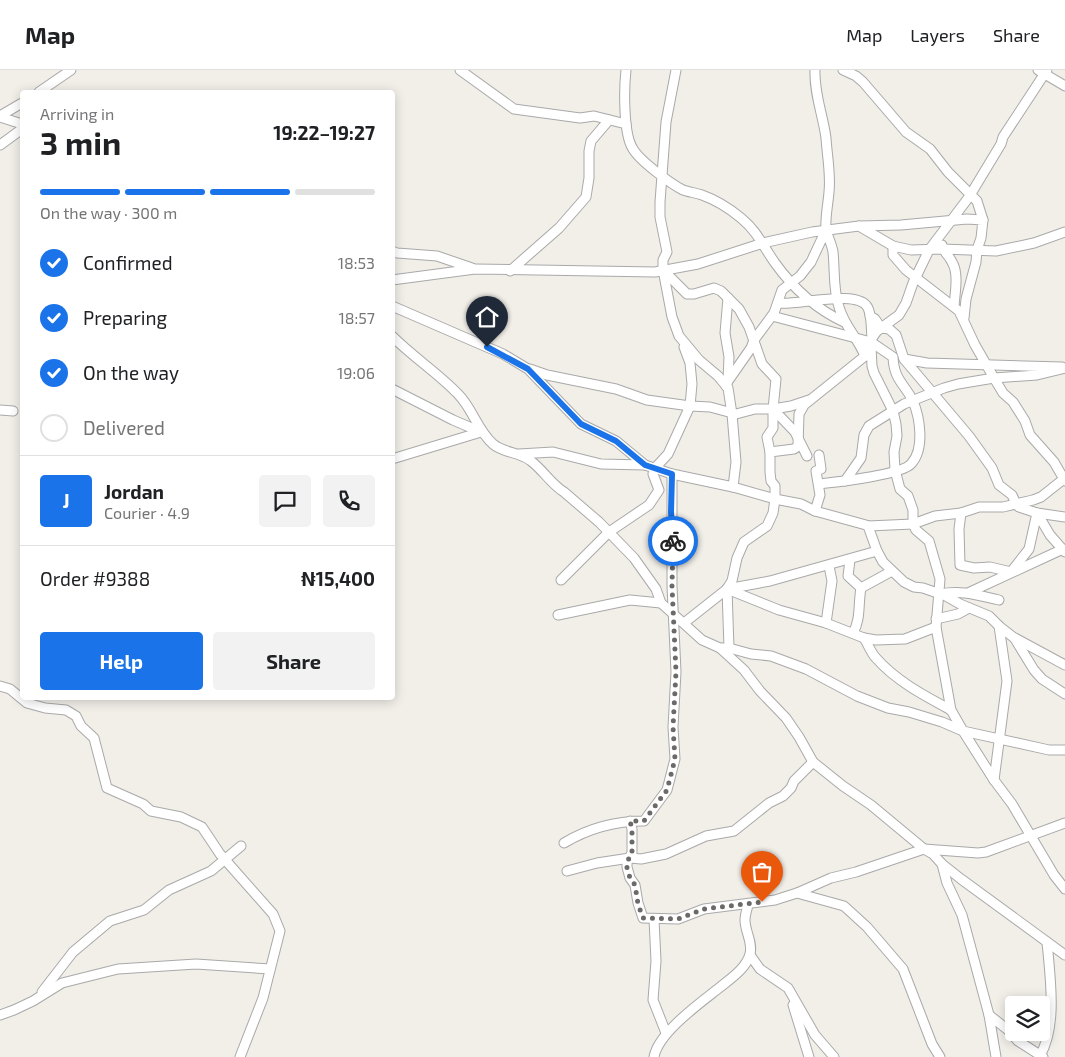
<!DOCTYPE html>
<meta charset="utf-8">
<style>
:root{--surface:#fff;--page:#f2f2f2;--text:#202124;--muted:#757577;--line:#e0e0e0;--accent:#1a73e8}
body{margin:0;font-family:"Exo 2",sans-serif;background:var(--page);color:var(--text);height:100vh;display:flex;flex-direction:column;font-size:19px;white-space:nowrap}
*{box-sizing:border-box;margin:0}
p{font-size:16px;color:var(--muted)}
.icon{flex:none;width:28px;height:28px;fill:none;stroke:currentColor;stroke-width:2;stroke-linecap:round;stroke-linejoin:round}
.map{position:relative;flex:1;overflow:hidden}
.drawer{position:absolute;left:20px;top:20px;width:375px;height:610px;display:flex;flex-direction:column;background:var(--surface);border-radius:5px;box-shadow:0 2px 12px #0003}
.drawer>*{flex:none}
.fabs{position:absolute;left:1005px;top:926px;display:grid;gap:10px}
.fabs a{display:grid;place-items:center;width:45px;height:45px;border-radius:5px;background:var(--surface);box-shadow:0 2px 12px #0003;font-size:25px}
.pin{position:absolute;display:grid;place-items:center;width:42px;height:42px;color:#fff;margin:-51px -21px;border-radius:50% 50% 50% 0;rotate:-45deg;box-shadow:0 0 5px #0007}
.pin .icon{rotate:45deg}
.courier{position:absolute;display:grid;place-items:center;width:50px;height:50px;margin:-25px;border:4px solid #1a73e8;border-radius:50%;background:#fff;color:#222;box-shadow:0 1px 6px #0007}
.headline em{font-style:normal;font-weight:700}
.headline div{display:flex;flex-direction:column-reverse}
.headline{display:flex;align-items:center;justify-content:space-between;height:85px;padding:0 20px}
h1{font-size:32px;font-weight:700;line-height:38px}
.bar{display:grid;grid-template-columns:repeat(4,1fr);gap:8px 5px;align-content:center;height:60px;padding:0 20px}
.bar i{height:6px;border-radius:4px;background:var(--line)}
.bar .selected{background:var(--accent)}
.bar p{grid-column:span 4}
.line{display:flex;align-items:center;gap:12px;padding:0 20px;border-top:1px solid var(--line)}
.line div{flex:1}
.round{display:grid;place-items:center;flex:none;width:52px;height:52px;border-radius:5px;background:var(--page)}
ol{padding:0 20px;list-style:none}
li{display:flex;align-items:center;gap:15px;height:55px}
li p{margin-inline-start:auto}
li .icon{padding:5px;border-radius:50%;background:var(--accent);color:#fff;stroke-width:4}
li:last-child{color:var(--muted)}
li i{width:28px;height:28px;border:2px solid var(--line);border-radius:50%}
.action{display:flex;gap:10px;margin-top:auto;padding:10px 20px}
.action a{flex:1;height:58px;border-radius:5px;background:var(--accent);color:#fff;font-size:20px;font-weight:700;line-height:58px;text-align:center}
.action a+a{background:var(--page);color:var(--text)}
header{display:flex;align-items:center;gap:30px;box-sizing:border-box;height:70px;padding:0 25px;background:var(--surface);border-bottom:1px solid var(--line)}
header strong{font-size:24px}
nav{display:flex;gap:28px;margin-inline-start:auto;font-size:18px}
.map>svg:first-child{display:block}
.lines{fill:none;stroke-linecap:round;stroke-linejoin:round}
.minor-casing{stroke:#a9a9a9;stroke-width:11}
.minor{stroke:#fff;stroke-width:9}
.done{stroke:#6b6a68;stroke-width:5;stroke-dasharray:0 9}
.route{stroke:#1a73e8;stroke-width:6}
</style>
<header>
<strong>Map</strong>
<nav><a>Map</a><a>Layers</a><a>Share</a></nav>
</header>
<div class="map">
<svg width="1065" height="987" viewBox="0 0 1065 987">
<rect width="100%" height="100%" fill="#f2efe9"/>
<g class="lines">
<defs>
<g id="minor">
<polyline points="460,0 514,39 580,48 594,46 626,54"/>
<path d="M626 0C624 18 623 64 633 79 640 91 671 114 683 120 689 122 696 123 702 125 716 130 729 138 741 148 757 161 763 176 775 193 793 218 816 239 844 252"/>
<polyline points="676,0 666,52 660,132 660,147 667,182 663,190 663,200 672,247 679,266 699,290 718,306 728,318 732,344 736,392 733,417"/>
<path d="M815 0C814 24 823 45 826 68 827 85 831 105 829 122 828 135 825 147 826 160"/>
<polyline points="843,0 856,6 863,12 906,62 930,79 948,102 977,131 983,150"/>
<polyline points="1038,0 1065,16"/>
<polyline points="39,22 71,0"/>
<polyline points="0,46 22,33"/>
<polyline points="0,47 22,54"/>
<polyline points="0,75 22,59"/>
<polyline points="859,156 893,176 911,180 942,179 996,181 1034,173 1065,162"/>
<path d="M942 175C943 182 949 185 952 192 959 203 955 223 954 236"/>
<polyline points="893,176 893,185 906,200 959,241 975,275 994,308 1003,323 1013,332 1025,351 1030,365 1054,392 1065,411"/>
<polyline points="392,181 397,183 437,186 472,198"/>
<polyline points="663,200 687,224 694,224 714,218 721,221 739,239 749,257 762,294 776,309 773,339 795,362 807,386"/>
<polyline points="510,201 559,158 586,127 589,108 589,81 591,71 609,50"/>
<polyline points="392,210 475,199 655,202 698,194 763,173 812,162 859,156 901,155 967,149 983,150 981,168 977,180 976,192 966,229 964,248"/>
<path d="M778 233C796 236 859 218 868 238 872 247 871 258 872 268"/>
<polyline points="392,236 503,284 528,299 581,354 616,371 645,395"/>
<path d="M772 246 871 272 893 287C894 310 904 313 913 331 920 348 925 379 911 394 901 405 835 412 819 414"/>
<polyline points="870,246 875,249 881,258 889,259 896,265 904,289 969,366 992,398 999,415 1012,425 1016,434 1019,437 1037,443 1065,447"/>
<path d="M392 266C413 287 438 303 458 324 473 339 477 360 493 374 503 383 520 382 531 391 543 400 551 414 564 422L599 452 634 488 656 519 661 533 702 570 720 578H729L751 584 771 586 806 599 857 626 888 638 909 642 942 652 963 661 994 710 1012 734 1054 805 1065 819"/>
<polyline points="871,277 872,296 874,303 893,341 896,354 897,366 894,382 895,400 900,419 908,426 913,440 913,454 916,460 929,471 940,509 936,557 951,640 963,661 1049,680 1065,680"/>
<polyline points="904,289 927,293 1062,297"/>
<polyline points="530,299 547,305 616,319 647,330 690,336 710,337 736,344 755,339 773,339"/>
<polyline points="728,310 729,287 725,263 728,228"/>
<path d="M726 316 728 311 751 278 754 270 774 243 782 220 800 206 811 192 826 160C828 167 832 175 833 182 835 201 833 220 839 237 844 256 858 268 865 286"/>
<polyline points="392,319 453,350 481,362"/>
<polyline points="0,340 13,341"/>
<polyline points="770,382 767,367 773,358 773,339 791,336 809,330"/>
<polyline points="519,384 553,382 601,394 645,395 672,404 733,417 775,429 801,434 815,441 866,455 868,456 877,481 883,492 904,512 914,517 923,518 946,526 960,534 989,546 999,556 1013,567 1065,595"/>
<polyline points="392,389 481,362"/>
<polyline points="845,411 861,388 864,365 869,356 904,334 944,318 958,314 994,308 1037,305 1065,298"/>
<polyline points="815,441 820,425 816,401 821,399 819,385"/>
<polyline points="961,443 959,459 960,495 974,498 990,497 1011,502 1029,479 1037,443"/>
<polyline points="1037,443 1050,465 1065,482"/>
<polyline points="868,456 913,454 935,446 961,443 979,437 1003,437 1033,430 1041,427 1065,408"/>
<path d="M850 490 848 506 861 518C858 534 861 549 853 563"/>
<polyline points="561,510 609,462 649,435 659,420 653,404 655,398 668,384 690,336 692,314 690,293 684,277"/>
<polyline points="861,518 892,501"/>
<polyline points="727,519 779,540 826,553 864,568 876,570 905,569 936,557"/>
<polyline points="970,522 1063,479"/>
<path d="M939 524C964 520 976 525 999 530"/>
<polyline points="558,545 630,530 661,533"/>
<polyline points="936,549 958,544 969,538"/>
<polyline points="684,553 727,519 732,511 737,488 744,472 767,456 773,443 775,429 775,416 771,411 770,402 770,382 794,379 798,376 799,344 804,335 865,286 872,268 877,261 899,245 906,233 913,213 929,180 969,127 1001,74 1003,67 1047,0"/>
<polyline points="826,553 832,511 829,496"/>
<path d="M864 568C868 574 871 583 876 588 896 611 925 626 951 640"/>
<polyline points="1015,569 1034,600 1042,609 1065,624"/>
<polyline points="720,578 744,600 760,621 786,648 799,667 813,692 843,716 871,735 924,779 933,784 942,794 961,809 1065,885"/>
<polyline points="729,578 727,519 770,511 877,481"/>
<polyline points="0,616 10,619 27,633 45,638 66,640 76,646 81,656 94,668 107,718 143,734 151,741 181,747 202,757 220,784 273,844 280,861 263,928 240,987"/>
<polyline points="994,710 1007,611 999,556"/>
<polyline points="630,751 632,759 632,783 627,792 627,797 630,808 635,815 638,833 643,848 678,849 704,839 775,830 797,823 831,808 856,802 924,779 978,783 986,782 1065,753"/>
<path d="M564 773C589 758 615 751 644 751L667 720 675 689 673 657 676 602 672 516V404"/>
<polyline points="942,794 947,813 962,845 989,945 1008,960 1018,971 1043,987"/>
<polyline points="567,801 597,793 630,788 641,789 666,784 706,766 734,761 769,733 783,726 791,718 794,711 813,692"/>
<polyline points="797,823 844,836 867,857 903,899 932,974 940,987"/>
<polyline points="654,849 656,891 653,930 666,963"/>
<polyline points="750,885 760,899 788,918 815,965 834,987"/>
<polyline points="42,922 73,882 110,851 144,840 169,820 211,801 241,776"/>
<polyline points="793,935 809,987"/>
<polyline points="0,945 14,940 33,931 62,913 118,899 196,894 270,899"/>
<polyline points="989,945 996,987"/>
<path d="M654 987C658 963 700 933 719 918 730 909 746 899 750 884 753 872 745 862 745 850 745 845 747 839 748 835"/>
<path d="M1039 987C1058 958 1050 906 1047 872"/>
</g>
</defs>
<use href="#minor" class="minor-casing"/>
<use href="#minor" class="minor"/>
</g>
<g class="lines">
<polyline class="done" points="673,471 672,516 676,602 673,657 675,689 667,720 644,751 630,751 632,759 632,783 627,792 627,798 630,808 635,815 638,834 643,848 678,849 704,839 762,832"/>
<polyline class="route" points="487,277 528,299 581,354 616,371 645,395 672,404 671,442 673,471"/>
</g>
</svg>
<div class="fabs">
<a><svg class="icon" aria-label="layers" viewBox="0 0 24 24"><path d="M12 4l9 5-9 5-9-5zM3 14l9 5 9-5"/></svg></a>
</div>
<div class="pin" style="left:762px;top:832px;background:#ea580c"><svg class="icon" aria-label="bag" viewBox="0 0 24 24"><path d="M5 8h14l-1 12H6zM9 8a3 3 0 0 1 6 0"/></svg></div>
<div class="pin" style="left:487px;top:277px;background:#1f2937"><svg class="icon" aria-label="home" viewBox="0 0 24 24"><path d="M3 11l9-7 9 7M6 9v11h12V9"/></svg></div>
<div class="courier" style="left:673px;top:471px"><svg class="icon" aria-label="bike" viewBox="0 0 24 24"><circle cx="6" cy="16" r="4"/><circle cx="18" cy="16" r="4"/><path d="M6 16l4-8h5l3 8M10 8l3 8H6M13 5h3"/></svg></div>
<section class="drawer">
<div class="headline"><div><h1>3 min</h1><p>Arriving in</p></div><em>19:22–19:27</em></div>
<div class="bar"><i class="selected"></i><i class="selected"></i><i class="selected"></i><i></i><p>On the way · 300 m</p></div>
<ol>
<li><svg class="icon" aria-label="check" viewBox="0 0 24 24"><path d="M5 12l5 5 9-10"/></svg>Confirmed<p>18:53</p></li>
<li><svg class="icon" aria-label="check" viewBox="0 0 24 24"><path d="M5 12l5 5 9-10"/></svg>Preparing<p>18:57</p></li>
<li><svg class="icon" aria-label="check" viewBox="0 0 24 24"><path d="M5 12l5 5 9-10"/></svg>On the way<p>19:06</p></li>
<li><i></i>Delivered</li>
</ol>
<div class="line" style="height:90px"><b class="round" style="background:var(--accent);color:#fff">J</b><div><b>Jordan</b><p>Courier · 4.9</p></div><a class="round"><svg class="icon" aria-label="chat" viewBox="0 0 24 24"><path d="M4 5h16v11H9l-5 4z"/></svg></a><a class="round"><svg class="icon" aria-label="phone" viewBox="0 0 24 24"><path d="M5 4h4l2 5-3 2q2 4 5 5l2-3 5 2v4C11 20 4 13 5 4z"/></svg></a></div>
<div class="line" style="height:65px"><div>Order #9388</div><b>₦15,400</b></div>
<div class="action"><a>Help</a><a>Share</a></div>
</section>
</div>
